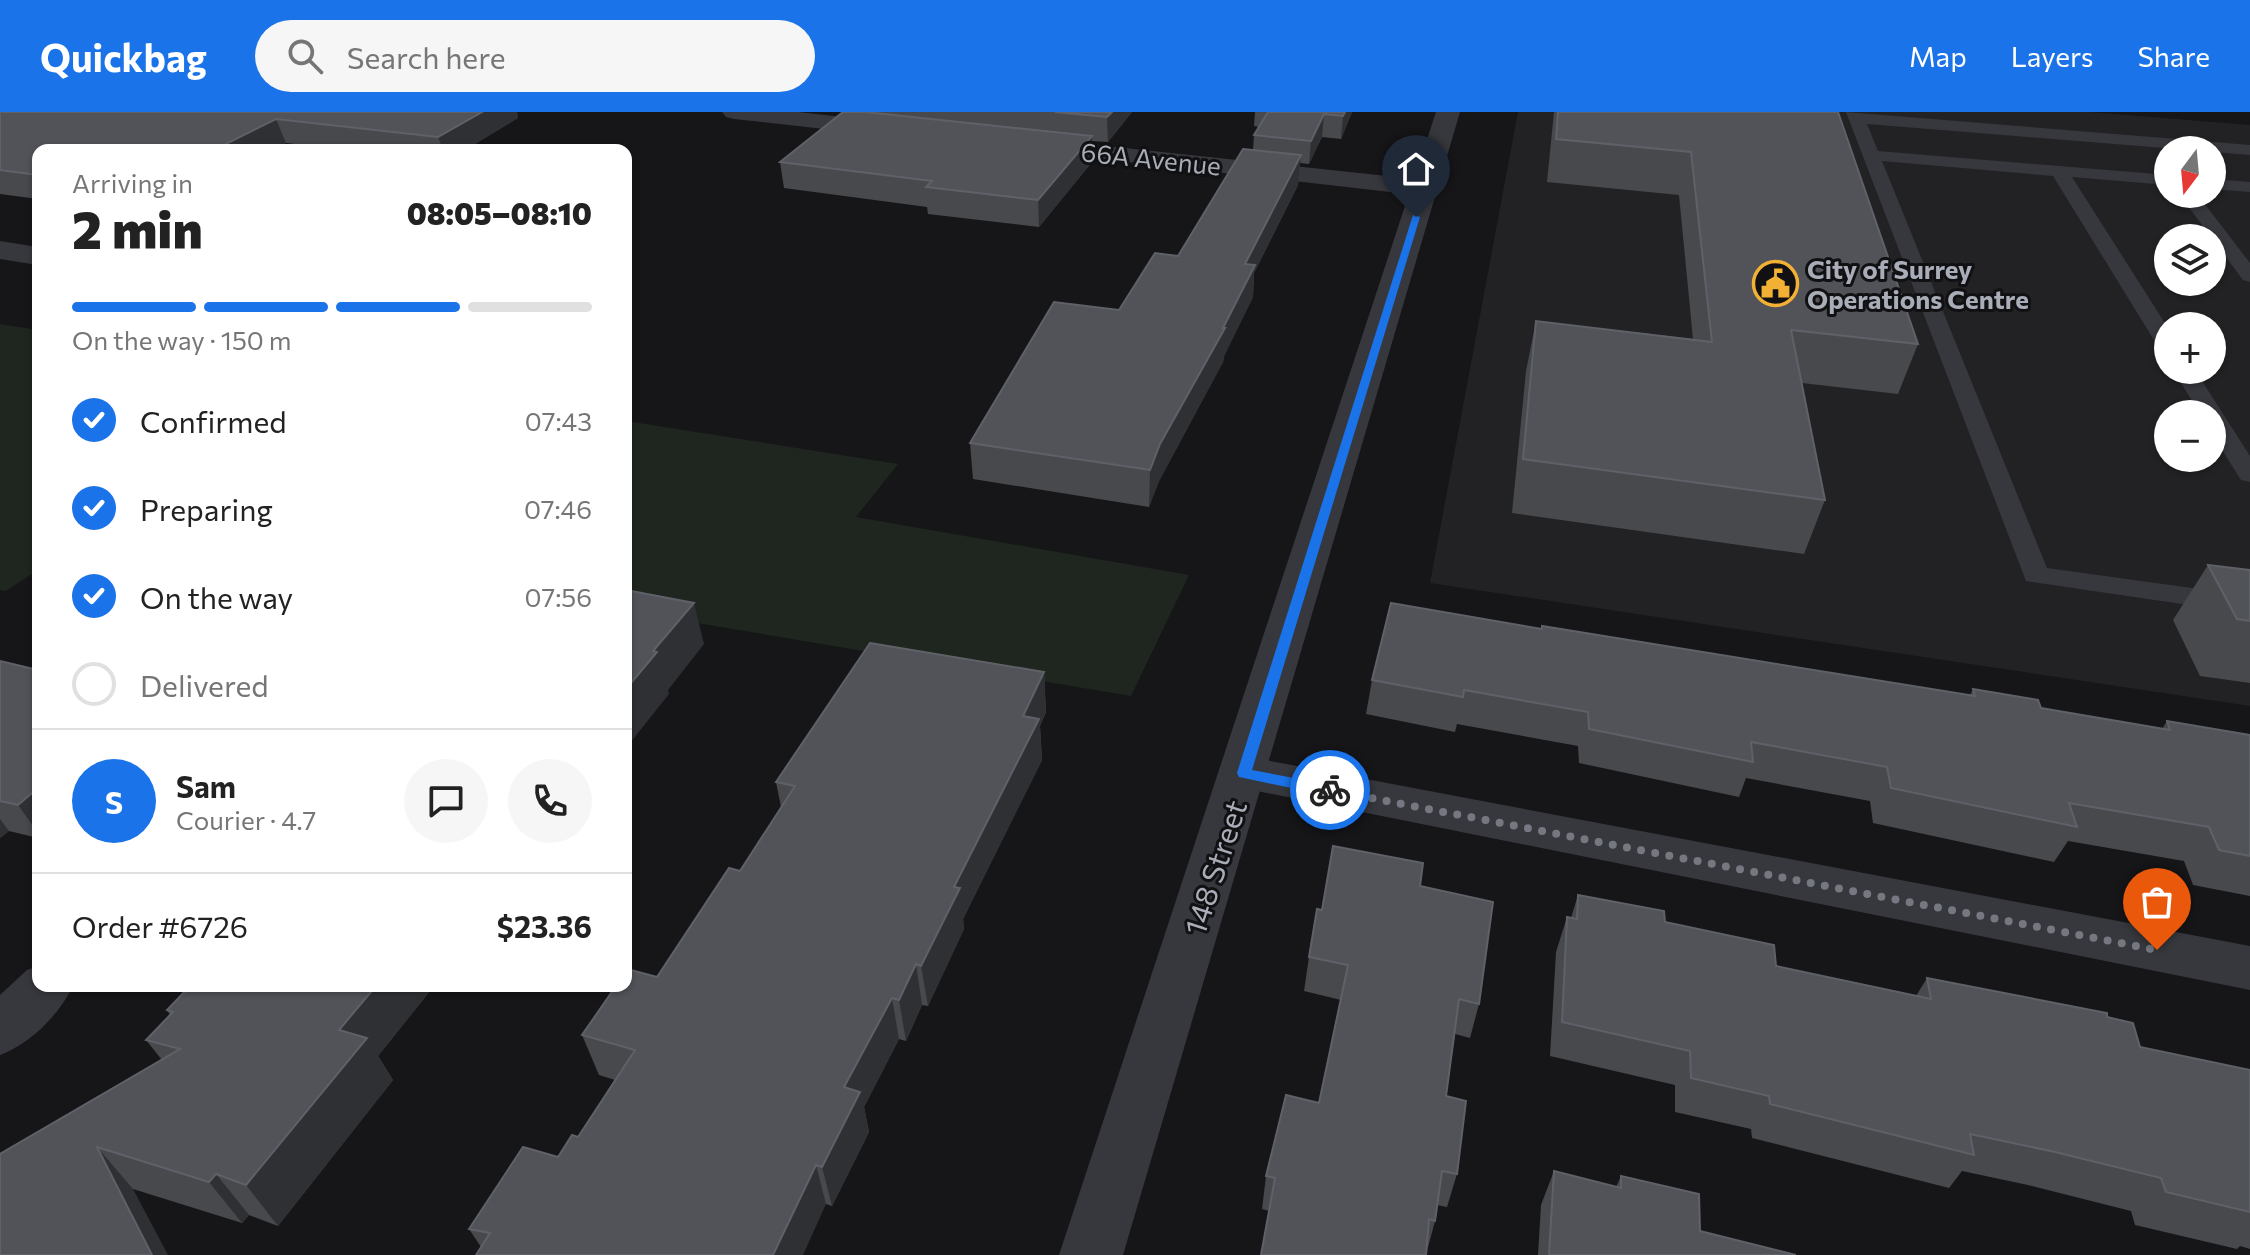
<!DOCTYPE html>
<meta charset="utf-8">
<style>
:root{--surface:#fff;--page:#f6f6f6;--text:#222;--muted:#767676;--line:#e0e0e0;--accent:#1a73e8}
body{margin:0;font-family:Commissioner,sans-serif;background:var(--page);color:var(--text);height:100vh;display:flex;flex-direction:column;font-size:30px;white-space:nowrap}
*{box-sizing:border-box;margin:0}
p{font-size:26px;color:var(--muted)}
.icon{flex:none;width:44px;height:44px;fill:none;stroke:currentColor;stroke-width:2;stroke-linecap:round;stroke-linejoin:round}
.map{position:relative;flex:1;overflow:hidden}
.details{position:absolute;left:32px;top:32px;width:600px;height:848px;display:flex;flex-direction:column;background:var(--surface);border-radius:16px;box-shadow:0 2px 6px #0004}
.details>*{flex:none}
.needle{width:52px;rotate:196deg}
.fabs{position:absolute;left:2154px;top:24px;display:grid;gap:16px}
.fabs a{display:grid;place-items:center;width:72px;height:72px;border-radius:50%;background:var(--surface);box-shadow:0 2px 6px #0004;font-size:40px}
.pin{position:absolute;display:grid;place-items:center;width:68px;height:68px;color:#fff;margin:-82px -34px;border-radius:50% 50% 50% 0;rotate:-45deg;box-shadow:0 0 8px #0007}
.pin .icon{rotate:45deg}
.courier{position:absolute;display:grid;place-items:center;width:80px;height:80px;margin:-40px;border:6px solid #1a73e8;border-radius:50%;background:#fff;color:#222;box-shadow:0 2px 10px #0007}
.summary em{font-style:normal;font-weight:800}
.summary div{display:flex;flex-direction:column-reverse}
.summary{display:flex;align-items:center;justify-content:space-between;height:136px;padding:0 40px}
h1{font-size:52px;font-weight:800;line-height:60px}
.bar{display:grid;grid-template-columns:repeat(4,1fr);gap:12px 8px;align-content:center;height:96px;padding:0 40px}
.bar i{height:10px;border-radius:6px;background:var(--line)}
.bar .active{background:var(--accent)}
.bar p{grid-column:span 4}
.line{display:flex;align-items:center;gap:20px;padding:0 40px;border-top:2px solid var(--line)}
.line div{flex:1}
.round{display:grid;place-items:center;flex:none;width:84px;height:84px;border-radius:42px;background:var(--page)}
ol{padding:0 40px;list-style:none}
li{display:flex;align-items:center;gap:24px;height:88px}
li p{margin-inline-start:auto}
li .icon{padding:8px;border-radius:50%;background:var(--accent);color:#fff;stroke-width:4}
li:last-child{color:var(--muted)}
li i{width:44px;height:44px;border:4px solid var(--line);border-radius:50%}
header{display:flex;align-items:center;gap:48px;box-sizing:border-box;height:112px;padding:0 40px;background:var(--accent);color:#fff}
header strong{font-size:38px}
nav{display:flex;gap:44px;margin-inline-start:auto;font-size:28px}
.search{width:560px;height:72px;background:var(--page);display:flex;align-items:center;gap:20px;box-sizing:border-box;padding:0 28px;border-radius:44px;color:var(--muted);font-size:30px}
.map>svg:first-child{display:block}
.built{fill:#222225;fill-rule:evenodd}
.green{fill:#1e261f}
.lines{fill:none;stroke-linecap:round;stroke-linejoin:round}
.service{fill:#37383d;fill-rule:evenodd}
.minor{fill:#37383d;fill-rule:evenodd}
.tertiary{fill:#37383d;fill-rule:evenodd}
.wall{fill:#47494d}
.shaded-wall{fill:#2f3033}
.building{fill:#525359;stroke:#5f6168;stroke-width:2}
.route{fill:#1a73e8}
.done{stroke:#757880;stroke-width:8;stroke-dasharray:0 14.4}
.labels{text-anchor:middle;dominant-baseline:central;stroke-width:6;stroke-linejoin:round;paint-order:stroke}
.far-street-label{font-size:26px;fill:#a8adb8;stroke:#111113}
.far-poi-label{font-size:26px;font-weight:bold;fill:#a8adb8;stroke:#111113;text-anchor:start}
.street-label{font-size:30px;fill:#a8adb8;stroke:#111113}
</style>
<header>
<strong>Quickbag</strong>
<div class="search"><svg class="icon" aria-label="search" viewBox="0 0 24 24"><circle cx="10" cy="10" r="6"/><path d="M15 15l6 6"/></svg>Search here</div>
<nav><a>Map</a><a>Layers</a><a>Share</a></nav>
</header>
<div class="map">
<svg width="2250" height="1143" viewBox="0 0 2250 1143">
<rect width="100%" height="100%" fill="#161618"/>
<path class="built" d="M1518 0H2089L2250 13V594L1430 471ZM2168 38H2212V82H2168ZM2168 126H2212V170H2168ZM2168 214H2212V258H2168ZM2168 302H2212V346H2168Z"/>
<g class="green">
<polygon points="0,212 38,218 38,458 6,479 0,478"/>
<polygon points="626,309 898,352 856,405 1189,463 1131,584 626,499"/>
</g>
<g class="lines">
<g class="service">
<polygon points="1846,0 2250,33 2250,43 1867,12 1878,39 2168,63 2168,73 2072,65 2168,216 2168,240 2157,233 2053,64 1882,49 2047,456 2250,484 2250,502 2026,469"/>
<polygon points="2212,67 2250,70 2250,80 2212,77"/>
<polygon points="2179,82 2197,82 2250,151 2250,170 2243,168"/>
<polygon points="2173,258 2195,258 2250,344 2250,370 2241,368 2212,322 2212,302 2200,302"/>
</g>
<g class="minor">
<polygon points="722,0 798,0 887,10 896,12 899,17 896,22 887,24 734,7 726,5"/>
<polygon points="1031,26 1425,68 1434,70 1438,76 1434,82 1425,84 1022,38 1019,33 1022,28"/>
<polygon points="0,129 38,135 38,153 0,147"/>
<polygon points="1244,644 2250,834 2250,878 1227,673 1220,661 1227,649"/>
<path d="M38 854V874H73C59 903 30 932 0 943V883L27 858Z"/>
</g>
<polygon class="tertiary" points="1436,0 1460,0 1123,1143 1059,1143"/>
</g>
<g class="wall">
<polygon points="0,0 517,0 518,6 465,38 346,38 286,31 272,38 38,38 38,87 0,82"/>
<polygon points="870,0 1132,0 1108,30 1092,29 1092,50 1039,115 928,102 927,95 784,76 780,50"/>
<polygon points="1255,0 1352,0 1341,27 1322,25 1309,52 1300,51 1298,73 1254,161 1253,185 1224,244 1223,250 1159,369 1149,395 973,367 970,331 1119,198 1178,144 1253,38 1254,23 1259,15 1254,14"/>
<polygon points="1554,0 1838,0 1918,232 1898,282 1802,271 1825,388 1804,442 1512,401 1526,259 1536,209 1693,227 1679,83 1547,70"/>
<polygon points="2208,453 2250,458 2250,571 2200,564 2173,508"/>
<polygon points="1541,517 1970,583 1973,577 2041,596 2162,617 2167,609 2250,623 2250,784 2193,773 2184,749 2068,729 2054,750 1873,711 1870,689 1746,666 1739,685 1579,651 1578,634 1457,612 1455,620 1366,602 1372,568"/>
<polygon points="0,549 38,558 38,726 9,719 0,726"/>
<polygon points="1044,560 1046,600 1040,614 1042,648 963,807 964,817 928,894 922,893 906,929 899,927 864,995 869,1020 832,1094 826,1092 481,1135 469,1117 558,1045 578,1025 615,968 599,963 582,923 657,865 740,759 781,695 776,670"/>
<polygon points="1420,774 1479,892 1470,926 1455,922 1446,984 1457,1062 1447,1095 1437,1093 1435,1109 1426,1143 1262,1097 1266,1064 1319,991 1341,888 1304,879 1309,845 1322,798"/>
<polygon points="1578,783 1665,810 1776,854 1916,884 1927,866 2107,905 2140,935 2250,958 2250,1137 2240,1134 2237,1137 2135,1113 2131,1099 2028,1073 1962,1059 1949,1076 1752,1026 1751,1017 1675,1000 1675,973 1550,944 1556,840 1567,805 1571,806"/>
<polygon points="190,874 434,874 378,944 393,968 278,1114 249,1103 242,1111 133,1077 0,1143 162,948 146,928 170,903 167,898"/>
<polygon points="1554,1059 1616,1075 1621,1064 1700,1119 1796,1143 1538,1143 1541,1093"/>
</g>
<g class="shaded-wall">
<polygon points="482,0 517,0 518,6 465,38 443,38 438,25"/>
<polygon points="1112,0 1132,0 1108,30 1107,5"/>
<polygon points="1345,0 1352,0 1341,27 1343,4"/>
<polygon points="1324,2 1322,25 1309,52 1311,29"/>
<polygon points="276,7 286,31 272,38 214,38"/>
<polygon points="1092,24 1092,50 1039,115 1038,88"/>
<polygon points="1301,43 1298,73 1254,161 1253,185 1224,244 1223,250 1159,369 1149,395 1150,358 1160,332 1223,216 1245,152"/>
<polygon points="694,491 704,532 668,578 669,582 626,636 626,577 653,539"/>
<polygon points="1044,560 1046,600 1040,614 1042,648 963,807 964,817 928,894 921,854 1023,604"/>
<polygon points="38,676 38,721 18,693"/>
<polygon points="0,707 9,719 0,726"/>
<polygon points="916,852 922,893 906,929 899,888"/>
<polygon points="376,874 434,874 378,944 393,968 278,1114 246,1073 339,918"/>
<polygon points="892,886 899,927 864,995 869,1020 832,1094 822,1055 844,975"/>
<polygon points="97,1035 133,1077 168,1143 152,1143"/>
<polygon points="816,1053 826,1092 803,1143 773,1143"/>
<polygon points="216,1062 249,1103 242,1111 209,1070"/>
</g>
<g class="building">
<polygon points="0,0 482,0 438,25 276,7 214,38 38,38 38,63 0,58"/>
<polygon points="843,0 865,0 1092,24 1038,88 926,75 932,69 780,50"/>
<polygon points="1055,0 1112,0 1107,5"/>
<polygon points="1268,0 1345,0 1343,4 1324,2 1311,29 1254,23"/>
<polygon points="1558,0 1838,0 1918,232 1791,218 1825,388 1523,347 1536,209 1712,230 1691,40 1556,27"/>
<polygon points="1243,37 1301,43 1245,152 1255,153 1223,216 1225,216 1160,332 1150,358 970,331 1054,190 1119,198 1155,141 1178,144"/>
<polygon points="2208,453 2250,458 2250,509 2237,507"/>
<polygon points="626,478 694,491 653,539 657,540 626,577"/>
<polygon points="1391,491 1542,517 1542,514 1975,584 1973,577 2038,588 2041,596 2170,618 2167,609 2250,623 2250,744 2219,738 2209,715 2069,691 2077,715 1891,676 1887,655 1751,630 1753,650 1589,617 1588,600 1464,578 1463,585 1372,568"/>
<polygon points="870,531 1044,560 1023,604 1039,607 954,775 960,776 921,854 916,852 899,888 892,886 844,975 860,980 822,1055 816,1053 773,1143 476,1143 490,1121 469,1117 523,1035 558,1045 572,1023 578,1025 635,938 582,923 616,874 626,874 626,859 627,857 657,865 729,756 740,759 795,674 776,670"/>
<polygon points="0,549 38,558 38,676 18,693 0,689"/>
<polygon points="1333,734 1423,751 1420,774 1493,790 1479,892 1459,887 1446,984 1466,989 1457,1062 1442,1059 1435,1109 1429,1107 1426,1143 1261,1143 1275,1066 1266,1064 1286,983 1319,991 1348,853 1309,845 1317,797 1322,798"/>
<polygon points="1578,783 1664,799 1665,810 1774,833 1776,854 1931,887 1927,866 2107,901 2107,905 2133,911 2140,935 2250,958 2250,1100 2166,1080 2161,1066 2055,1040 1970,1022 1974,1043 1770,992 1769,984 1691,966 1690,939 1562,910 1567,805 1577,807"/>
<polygon points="190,874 376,874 339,918 367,926 246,1073 216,1062 209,1070 97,1035 152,1143 0,1143 0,1042 180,937 146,928 173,900 167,898"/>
<polygon points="1554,1059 1621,1076 1621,1064 1699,1082 1700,1119 1796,1143 1549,1143"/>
</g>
<polygon class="route" points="1413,103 1420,105 1252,658 1330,673 1337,678 1330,684 1239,665 1237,661"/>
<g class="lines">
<polyline class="done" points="1330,678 2157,838"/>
</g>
<defs>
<symbol id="civic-ring" viewBox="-11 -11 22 22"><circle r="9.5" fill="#111113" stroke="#f2b134" stroke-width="1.5"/><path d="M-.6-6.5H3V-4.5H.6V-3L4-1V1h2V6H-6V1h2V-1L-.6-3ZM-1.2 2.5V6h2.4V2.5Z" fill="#f2b134"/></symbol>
</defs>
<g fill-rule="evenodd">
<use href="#civic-ring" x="1750" y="146" width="51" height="51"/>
</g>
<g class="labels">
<g class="far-street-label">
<text transform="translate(1151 46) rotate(6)">66A Avenue</text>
</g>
<g class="far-poi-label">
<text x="1807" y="156">City of Surrey<tspan x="1807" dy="30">Operations Centre</tspan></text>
</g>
<g class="street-label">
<text transform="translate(1214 755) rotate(-72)">148 Street</text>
</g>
</g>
</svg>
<div class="fabs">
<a><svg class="needle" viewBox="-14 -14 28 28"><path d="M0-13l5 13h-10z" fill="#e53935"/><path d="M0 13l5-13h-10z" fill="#767676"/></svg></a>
<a><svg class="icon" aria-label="layers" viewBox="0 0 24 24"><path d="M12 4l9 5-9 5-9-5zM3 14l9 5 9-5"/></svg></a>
<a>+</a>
<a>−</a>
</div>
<div class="pin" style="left:2157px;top:838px;background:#ea580c"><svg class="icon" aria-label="bag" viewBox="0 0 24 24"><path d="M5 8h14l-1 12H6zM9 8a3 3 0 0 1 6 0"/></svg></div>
<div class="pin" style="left:1416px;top:105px;background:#1f2937"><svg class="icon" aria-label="home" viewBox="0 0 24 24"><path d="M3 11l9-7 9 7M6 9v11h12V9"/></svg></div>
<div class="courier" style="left:1330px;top:678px"><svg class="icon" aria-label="bike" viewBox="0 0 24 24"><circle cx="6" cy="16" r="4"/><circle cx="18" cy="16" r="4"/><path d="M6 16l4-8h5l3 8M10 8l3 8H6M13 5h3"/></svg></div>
<section class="details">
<div class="summary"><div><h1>2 min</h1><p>Arriving in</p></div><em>08:05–08:10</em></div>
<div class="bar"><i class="active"></i><i class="active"></i><i class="active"></i><i></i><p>On the way · 150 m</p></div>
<ol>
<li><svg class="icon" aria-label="check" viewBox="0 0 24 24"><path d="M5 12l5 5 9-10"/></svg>Confirmed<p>07:43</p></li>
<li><svg class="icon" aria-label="check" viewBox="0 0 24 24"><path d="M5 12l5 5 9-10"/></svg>Preparing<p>07:46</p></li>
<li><svg class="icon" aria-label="check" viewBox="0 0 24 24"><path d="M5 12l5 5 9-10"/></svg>On the way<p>07:56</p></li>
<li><i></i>Delivered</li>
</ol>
<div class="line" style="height:144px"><b class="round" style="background:var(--accent);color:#fff">S</b><div><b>Sam</b><p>Courier · 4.7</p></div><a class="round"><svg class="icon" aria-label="chat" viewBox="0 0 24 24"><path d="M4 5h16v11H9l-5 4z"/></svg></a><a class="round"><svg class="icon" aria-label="phone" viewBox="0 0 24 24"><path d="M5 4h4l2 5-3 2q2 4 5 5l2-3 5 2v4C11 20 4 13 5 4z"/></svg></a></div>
<div class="line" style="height:104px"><div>Order #6726</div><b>$23.36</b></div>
</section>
</div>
